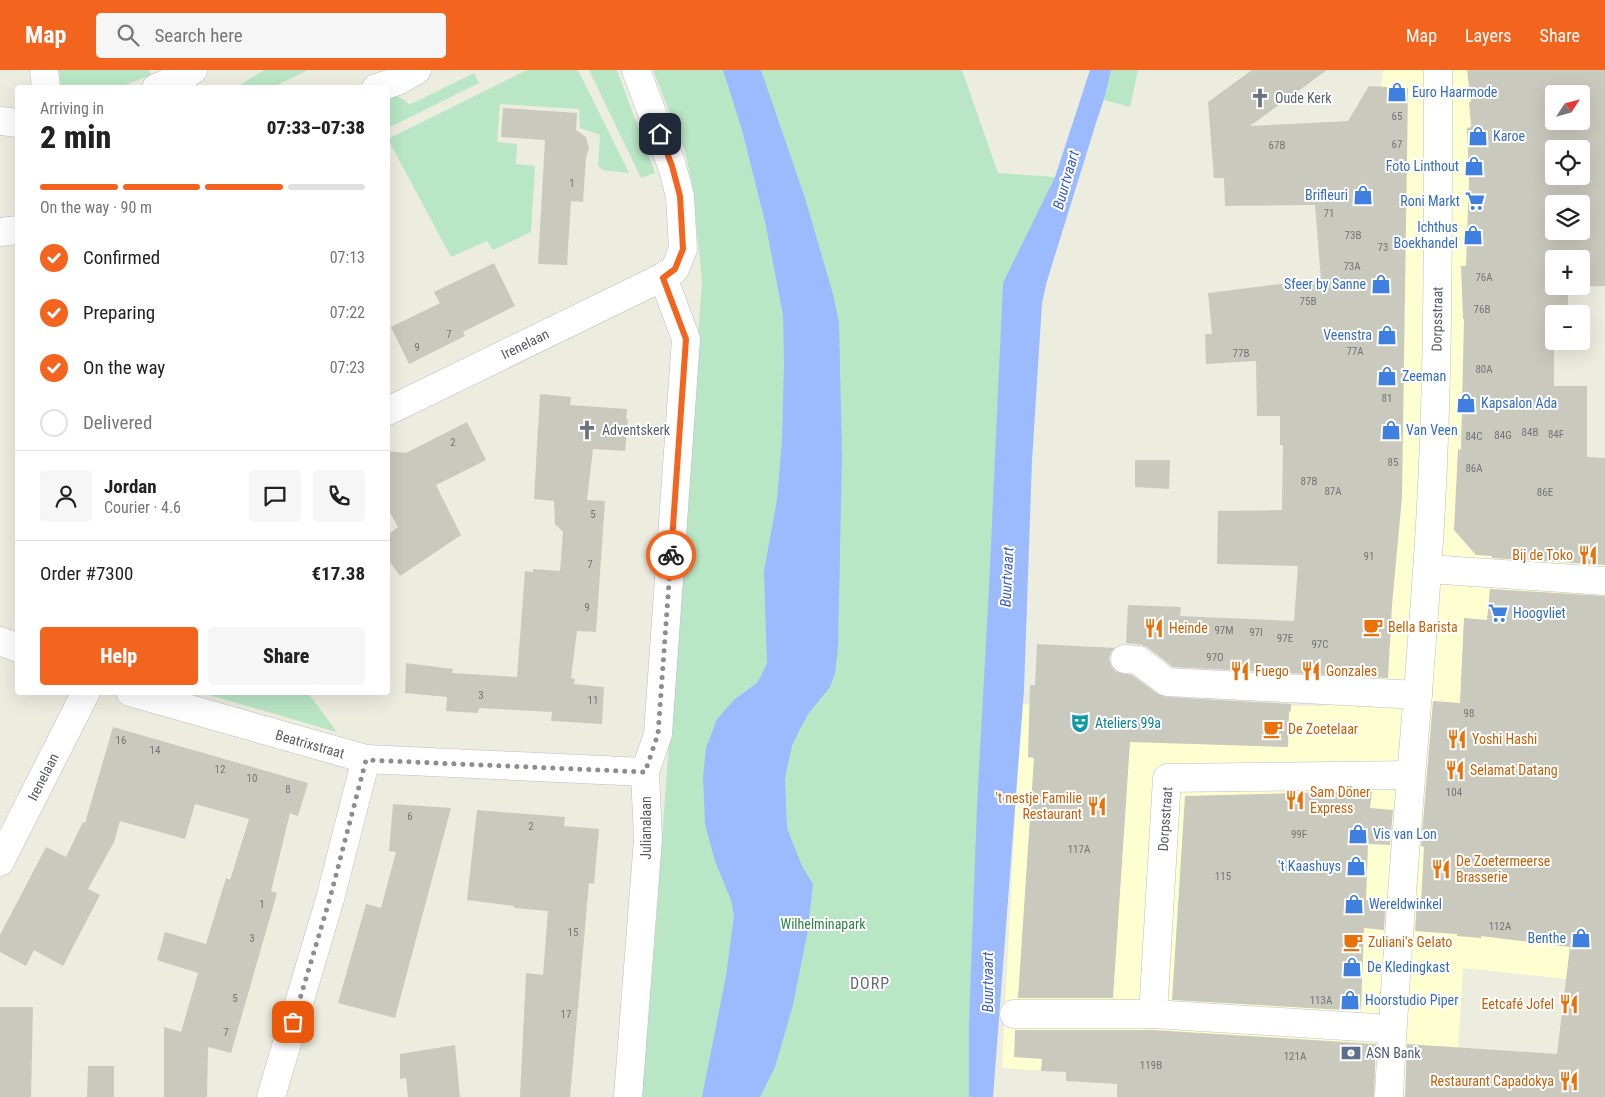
<!DOCTYPE html>
<meta charset="utf-8">
<style>
:root{--surface:#fff;--page:#f6f6f6;--text:#222;--muted:#767676;--line:#e0e0e0;--accent:#f3641f}
body{margin:0;font-family:"Roboto Condensed",sans-serif;background:var(--page);color:var(--text);height:100vh;display:flex;flex-direction:column;font-size:19px;white-space:nowrap}
*{box-sizing:border-box;margin:0}
p{font-size:16px;color:var(--muted)}
.icon{flex:none;width:28px;height:28px;fill:none;stroke:currentColor;stroke-width:2;stroke-linecap:round;stroke-linejoin:round}
.map{position:relative;flex:1;overflow:hidden}
.sheet{position:absolute;left:15px;top:15px;width:375px;height:610px;display:flex;flex-direction:column;background:var(--surface);border-radius:5px;box-shadow:0 5px 20px #0002}
.sheet>*{flex:none}
.needle{width:32px;rotate:54deg}
.fabs{position:absolute;left:1545px;top:15px;display:grid;gap:10px}
.fabs a{display:grid;place-items:center;width:45px;height:45px;border-radius:5px;background:var(--surface);box-shadow:0 5px 20px #0002;font-size:25px}
.pin{position:absolute;display:grid;place-items:center;width:42px;height:42px;color:#fff;margin:-21px;border-radius:10px;box-shadow:0 2px 8px #0006}
.courier{position:absolute;display:grid;place-items:center;width:50px;height:50px;margin:-25px;border:4px solid #f3641f;border-radius:50%;background:#fff;color:#222;box-shadow:0 1px 6px #0007}
.headline em{font-style:normal;font-weight:800}
.headline div{display:flex;flex-direction:column-reverse}
.headline{display:flex;align-items:center;justify-content:space-between;height:85px;padding:0 25px}
h1{font-size:32px;font-weight:800;line-height:38px}
.bar{display:grid;grid-template-columns:repeat(4,1fr);gap:8px 5px;align-content:center;height:60px;padding:0 25px}
.bar i{height:6px;border-radius:4px;background:var(--line)}
.bar .active{background:var(--accent)}
.bar p{grid-column:span 4}
.line{display:flex;align-items:center;gap:12px;padding:0 25px;border-top:1px solid var(--line)}
.line div{flex:1}
.round{display:grid;place-items:center;flex:none;width:52px;height:52px;border-radius:5px;background:var(--page)}
ol{padding:0 25px;list-style:none}
li{display:flex;align-items:center;gap:15px;height:55px}
li p{margin-inline-start:auto}
li .icon{padding:5px;border-radius:50%;background:var(--accent);color:#fff;stroke-width:4}
li:last-child{color:var(--muted)}
li i{width:28px;height:28px;border:2px solid var(--line);border-radius:50%}
.button{display:flex;gap:10px;margin-top:auto;padding:10px 25px}
.button a{flex:1;height:58px;border-radius:5px;background:var(--accent);color:#fff;font-size:20px;font-weight:800;line-height:58px;text-align:center}
.button a+a{background:var(--page);color:var(--text)}
header{display:flex;align-items:center;gap:30px;box-sizing:border-box;height:70px;padding:0 25px;background:var(--accent);color:#fff}
header strong{font-size:24px}
nav{display:flex;gap:28px;margin-inline-start:auto;font-size:18px}
.search{width:350px;height:45px;background:var(--page);display:flex;align-items:center;gap:12px;box-sizing:border-box;padding:0 18px;border-radius:5px;color:var(--muted);font-size:19px}
.map>svg:first-child{display:block}
.commercial{fill:#feffd1}
.green{fill:#b9e6c5}
.water{fill:#9cbbff}
.building{fill:#c9c9be;fill-rule:evenodd}
.lines{fill:none;stroke-linecap:round;stroke-linejoin:round}
.minor-casing{stroke:#bcbdc4;stroke-width:29}
.minor{stroke:#fff;stroke-width:28}
.done{stroke:#8c8d8d;stroke-width:5;stroke-dasharray:0 9}
.route{stroke:#f3641f;stroke-width:6}
.labels{text-anchor:middle;dominant-baseline:central;stroke-width:4;stroke-linejoin:round;paint-order:stroke}
.number-label{font-size:11px;fill:#747678}
.shop-label{font-size:14px;fill:#366cbe;stroke:#fff;text-anchor:start}
.worship-label{font-size:14px;fill:#5b616d;stroke:#fff;text-anchor:start}
.street-label{font-size:14px;fill:#585a61;stroke:#fff}
.food-label{font-size:14px;fill:#c56008;stroke:#fff;text-anchor:start}
.culture-label{font-size:14px;fill:#0d838f;stroke:#fff;text-anchor:start}
.park-label{font-size:14px;fill:#2e8247;stroke:#fff}
.service-label{font-size:14px;fill:#4e5e75;stroke:#fff;text-anchor:start}
.water-label{font-size:15px;font-style:italic;fill:#395bc8;stroke:#fff}
.quarter-label{font-size:16px;letter-spacing:1px;fill:#696c73;stroke:#fff}
</style>
<header>
<strong>Map</strong>
<div class="search"><svg class="icon" aria-label="search" viewBox="0 0 24 24"><circle cx="10" cy="10" r="6"/><path d="M15 15l6 6"/></svg>Search here</div>
<nav><a>Map</a><a>Layers</a><a>Share</a></nav>
</header>
<div class="map">
<svg width="1605" height="1027" viewBox="0 0 1605 1027">
<rect width="100%" height="100%" fill="#eceddf"/>
<polygon class="commercial" points="1383,0 1513,0 1514,417 1605,426 1605,913 1463,898 1455,1027 1314,1027 1314,1018 1002,998 1021,634 1326,636"/>
<g class="green">
<polygon points="59,0 149,0 151,5 120,17 61,17"/>
<polygon points="264,0 308,0 273,17 237,17"/>
<polygon points="527,0 578,0 629,103 603,100 598,96 600,65 580,58 579,39 500,34 497,72 517,74 516,94 535,96 531,162 493,180 487,171 451,187 388,69"/>
<polygon points="589,0 617,0 655,103 641,108"/>
<polygon points="653,0 962,0 998,103 1055,107 1051,115 1032,194 986,1027 641,1027 654,881 702,211 692,113 685,81"/>
<polygon points="1111,0 1138,0 1130,37 1104,30"/>
<polygon points="474,3 479,13 388,58 388,28 394,25 405,30 409,35"/>
<polygon points="202,623 308,623 337,662"/>
</g>
<g class="water">
<polygon points="723,0 761,0 805,128 833,224 839,253 842,384 838,578 835,603 830,617 809,643 800,659 792,676 785,708 787,758 802,796 813,814 807,865 793,935 775,997 760,1027 702,1027 726,906 734,846 731,830 715,791 705,754 703,707 706,678 717,649 735,629 757,613 767,594 764,501 777,430 782,370 784,293 783,245 766,156 742,60"/>
<polygon points="1090,0 1111,0 1105,26 1096,53 1047,211 1042,233 1032,391 1024,620 993,1027 969,1027 969,953 977,736 989,518 1003,213 1055,107"/>
</g>
<g class="building">
<polygon points="1252,0 1327,0 1250,56 1348,51 1369,16 1408,18 1402,427 1392,535 1388,608 1173,597 1147,577 1139,574 1126,573 1128,535 1181,537 1180,546 1294,551 1298,496 1217,494 1218,441 1282,440 1283,375 1280,375 1280,346 1257,346 1256,291 1206,294 1205,264 1212,264 1208,223 1321,209 1315,135 1225,136 1224,108 1214,108 1208,32"/>
<path d="M1467 0H1605V216L1568 217V244H1554V316H1587V387L1605 388V495L1492 488V486L1476 485 1454 460 1458 379 1461 380 1464 249H1463L1461 196H1466L1469 111 1467 58 1471 57 1469 32H1471ZM1554 24H1581V51H1554ZM1554 79H1581V106H1554ZM1554 134H1581V161H1554ZM1554 189H1581V216H1554Z"/>
<polygon points="503,38 577,43 576,60 586,67 589,78 586,88 583,132 571,131 567,195 538,194 545,70 501,67"/>
<polygon points="494,193 515,236 463,262 465,266 409,294 391,257 440,233 434,222"/>
<polygon points="540,324 571,327 570,335 627,339 626,349 628,349 625,381 593,379 587,430 605,431 596,562 577,561 571,608 575,609 574,614 604,617 602,654 551,651 552,642 479,638 478,643 446,641 447,627 405,623 406,593 453,599 452,603 517,607 525,501 533,502 533,499 560,501 563,462 555,454 554,431 534,429"/>
<polygon points="467,352 486,390 436,415 461,465 400,506 388,489 388,465 398,457 388,439 388,381 406,383"/>
<polygon points="1135,390 1170,390 1169,419 1135,417"/>
<polygon points="1490,519 1605,526 1605,1027 1405,1027 1407,974 1557,984 1570,877 1481,866 1481,868 1457,866 1457,864 1415,861 1417,832 1421,833 1424,777 1421,776 1433,631 1460,633 1464,548 1487,550"/>
<polygon points="1037,574 1115,578 1112,581 1109,588 1111,596 1116,602 1132,605 1158,624 1166,627 1291,634 1291,641 1289,642 1288,677 1130,672 1113,928 1018,928 1034,688 1028,687 1030,615 1035,615"/>
<polygon points="113,657 308,713 298,746 290,743 271,821 277,823 231,983 208,977 207,1027 164,1027 164,957 181,962 198,903 157,890 165,862 206,874 226,808 230,810 249,749 195,734 185,769 120,751 114,772 88,819 100,825 63,896 34,880 26,896 0,882 0,865 46,777 66,787 83,752 85,753"/>
<polygon points="1372,721 1370,738 1393,740 1390,775 1368,774 1366,830 1386,831 1384,860 1364,858 1361,941 1172,930 1185,726"/>
<polygon points="393,734 451,738 395,948 338,933 366,834 381,838 396,782 389,781"/>
<polygon points="477,740 565,747 564,756 599,759 594,814 589,813 570,1027 520,1027 526,903 543,905 548,841 514,838 514,836 467,830"/>
<polygon points="0,937 33,937 31,1027 0,1027"/>
<polygon points="1015,960 1153,960 1376,974 1374,1027 1117,1027 1117,1014 1066,1011 1066,1002 1041,1001 1042,989 1014,987"/>
<polygon points="455,975 460,1027 408,1027 406,1008 400,1009 400,984"/>
<polygon points="88,996 114,996 114,1027 87,1027"/>
</g>
<g class="lines">
<defs>
<g id="minor">
<polyline points="44,0 46,18"/>
<polyline points="156,18 178,9 193,0"/>
<polyline points="376,18 398,11 417,0"/>
<polyline points="0,51 18,53"/>
<polyline points="0,162 18,160"/>
<polyline points="388,341 663,207"/>
<polyline points="1428,499 1605,511"/>
<polyline points="0,571 18,578"/>
<polyline points="1125,589 1138,590 1167,612 1418,625"/>
<polyline points="130,622 366,689 645,702"/>
<polyline points="0,792 86,622"/>
<polyline points="1014,944 1153,944"/>
<polyline points="1392,959 1153,944 1167,708 1411,705"/>
<polyline points="271,1027 330,829 366,689"/>
<polyline points="628,1027 648,769 645,702 658,664 686,269 663,207 675,199 683,179 680,126 672,96 636,0"/>
<path d="M1389 1027C1397 851 1415 677 1427 501 1439 334 1438 167 1438 0"/>
</g>
</defs>
<use href="#minor" class="minor-casing"/>
<use href="#minor" class="minor"/>
</g>
<g class="lines">
<polyline class="done" points="293,952 330,828 366,690 645,702 658,664 671,485"/>
<polyline class="route" points="660,64 672,96 680,126 683,179 675,199 663,208 686,269 671,485"/>
</g>
<defs>
<symbol id="shop-bare" viewBox="-9 -9 18 18"><path d="M-5-2.5h2.3a2.7 3.5 0 0 1 5.4 0H5L5.5 6h-11ZM-1.5-2.5h3a1.5 2.3 0 0 0-3 0Z" fill="#3f7fe0" stroke="#fff" stroke-width="2.5" paint-order="stroke"/></symbol>
<symbol id="church-bare" viewBox="-9 -9 18 18"><path d="M-1.2-6h2.4v3.5h3.3v2.4h-3.3V6h-2.4V-.1h-3.3v-2.4h3.3Z" fill="#6b7280" stroke="#fff" stroke-width="2.5" paint-order="stroke"/></symbol>
<symbol id="supermarket-bare" viewBox="-9 -9 18 18"><path d="M-6-5.5h2.5l.6 2H6L4.5 2H-2.5L-4.4-4H-6ZM-1.5 3.2a1.3 1.3 0 1 0 .1 0ZM3 3.2a1.3 1.3 0 1 0 .1 0Z" fill="#3f7fe0" stroke="#fff" stroke-width="2.5" paint-order="stroke"/></symbol>
<symbol id="restaurant-bare" viewBox="-9 -9 18 18"><path d="M-5-6h1v4h1v-4h1v4h1v-4h1v5L-1.5 .5V6h-2V.5L-5-1ZM5-6V6H3V1.5H1.5Q1.5-4 5-6Z" fill="#e8710a" stroke="#fff" stroke-width="2.5" paint-order="stroke"/></symbol>
<symbol id="cafe-bare" viewBox="-9 -9 18 18"><path d="M-5.5-4.5H6V0H3Q3 3.5 0 3.5H-2.5Q-5.5 3.5-5.5 0ZM3-3.2v2h1.7v-2ZM-6 4.5H4V6H-6Z" fill="#e8710a" stroke="#fff" stroke-width="2.5" paint-order="stroke"/></symbol>
<symbol id="theatre-bare" viewBox="-9 -9 18 18"><path d="M-5-5.5Q0-4 5-5.5V0Q5 5 0 6Q-5 5-5 0ZM-3.3-2.5H-1v1.5H-3.3ZM1-2.5H3.3v1.5H1ZM-2.8 1Q0 5.5 2.8 1Z" fill="#0f9aa8" stroke="#fff" stroke-width="2.5" paint-order="stroke"/></symbol>
<symbol id="bank-bare" viewBox="-9 -9 18 18"><path d="M-6-4H6V4H-6ZM0-2.3a2.3 2.3 0 1 0 0 4.6a2.3 2.3 0 1 0 0-4.6Z" fill="#5c6f8a" stroke="#fff" stroke-width="2.5" paint-order="stroke"/></symbol>
</defs>
<g fill-rule="evenodd">
<use href="#shop-bare" x="1383" y="8" width="28" height="28"/>
<use href="#church-bare" x="1246" y="14" width="28" height="28"/>
<use href="#shop-bare" x="1464" y="52" width="28" height="28"/>
<use href="#shop-bare" x="1460" y="82" width="28" height="28"/>
<use href="#shop-bare" x="1349" y="111" width="28" height="28"/>
<use href="#supermarket-bare" x="1461" y="117" width="28" height="28"/>
<use href="#shop-bare" x="1459" y="151" width="28" height="28"/>
<use href="#shop-bare" x="1367" y="200" width="28" height="28"/>
<use href="#shop-bare" x="1373" y="251" width="28" height="28"/>
<use href="#shop-bare" x="1373" y="292" width="28" height="28"/>
<use href="#shop-bare" x="1452" y="319" width="28" height="28"/>
<use href="#church-bare" x="573" y="346" width="28" height="28"/>
<use href="#shop-bare" x="1377" y="346" width="28" height="28"/>
<use href="#restaurant-bare" x="1574" y="471" width="28" height="28"/>
<use href="#supermarket-bare" x="1484" y="529" width="28" height="28"/>
<use href="#cafe-bare" x="1359" y="543" width="28" height="28"/>
<use href="#restaurant-bare" x="1140" y="544" width="28" height="28"/>
<use href="#restaurant-bare" x="1226" y="587" width="28" height="28"/>
<use href="#restaurant-bare" x="1297" y="587" width="28" height="28"/>
<use href="#theatre-bare" x="1066" y="639" width="28" height="28"/>
<use href="#cafe-bare" x="1259" y="645" width="28" height="28"/>
<use href="#restaurant-bare" x="1443" y="655" width="28" height="28"/>
<use href="#restaurant-bare" x="1441" y="686" width="28" height="28"/>
<use href="#restaurant-bare" x="1281" y="716" width="28" height="28"/>
<use href="#restaurant-bare" x="1083" y="722" width="28" height="28"/>
<use href="#shop-bare" x="1344" y="750" width="28" height="28"/>
<use href="#shop-bare" x="1342" y="782" width="28" height="28"/>
<use href="#restaurant-bare" x="1427" y="785" width="28" height="28"/>
<use href="#shop-bare" x="1340" y="820" width="28" height="28"/>
<use href="#shop-bare" x="1567" y="854" width="28" height="28"/>
<use href="#cafe-bare" x="1339" y="858" width="28" height="28"/>
<use href="#shop-bare" x="1338" y="883" width="28" height="28"/>
<use href="#shop-bare" x="1336" y="916" width="28" height="28"/>
<use href="#restaurant-bare" x="1555" y="920" width="28" height="28"/>
<use href="#bank-bare" x="1337" y="969" width="28" height="28"/>
<use href="#restaurant-bare" x="1555" y="997" width="28" height="28"/>
</g>
<g class="labels">
<g class="number-label">
<text x="1397" y="46">65</text>
<text x="1397" y="74">67</text>
<text x="1277" y="75">67B</text>
<text x="572" y="113">1</text>
<text x="1329" y="143">71</text>
<text x="1353" y="165">73B</text>
<text x="1383" y="177">73</text>
<text x="1352" y="196">73A</text>
<text x="1484" y="207">76A</text>
<text x="1308" y="231">75B</text>
<text x="1482" y="239">76B</text>
<text x="449" y="264">7</text>
<text x="417" y="277">9</text>
<text x="1355" y="281">77A</text>
<text x="1241" y="283">77B</text>
<text x="1484" y="299">80A</text>
<text x="1387" y="328">81</text>
<text x="1530" y="362">84B</text>
<text x="1556" y="364">84F</text>
<text x="1503" y="365">84G</text>
<text x="1474" y="366">84C</text>
<text x="453" y="372">2</text>
<text x="1393" y="392">85</text>
<text x="1474" y="398">86A</text>
<text x="1309" y="411">87B</text>
<text x="1333" y="421">87A</text>
<text x="1545" y="422">86E</text>
<text x="593" y="444">5</text>
<text x="1369" y="486">91</text>
<text x="590" y="494">7</text>
<text x="587" y="537">9</text>
<text x="1224" y="560">97M</text>
<text x="1256" y="562">97I</text>
<text x="1285" y="568">97E</text>
<text x="1320" y="574">97C</text>
<text x="1215" y="587">97O</text>
<text x="481" y="625">3</text>
<text x="593" y="630">11</text>
<text x="1469" y="643">98</text>
<text x="121" y="670">16</text>
<text x="155" y="680">14</text>
<text x="220" y="699">12</text>
<text x="252" y="708">10</text>
<text x="288" y="719">8</text>
<text x="1454" y="722">104</text>
<text x="410" y="746">6</text>
<text x="531" y="756">2</text>
<text x="1299" y="764">99F</text>
<text x="1079" y="779">117A</text>
<text x="1223" y="806">115</text>
<text x="262" y="834">1</text>
<text x="1500" y="856">112A</text>
<text x="573" y="862">15</text>
<text x="252" y="868">3</text>
<text x="235" y="928">5</text>
<text x="1321" y="930">113A</text>
<text x="566" y="944">17</text>
<text x="226" y="962">7</text>
<text x="1295" y="986">121A</text>
<text x="1151" y="995">119B</text>
</g>
<g class="shop-label">
<text x="1412" y="22">Euro Haarmode</text>
<text x="1493" y="66">Karoe</text>
<text x="1459" y="96" text-anchor="end">Foto Linthout</text>
<text x="1348" y="125" text-anchor="end">Brifleuri</text>
<text x="1460" y="131" text-anchor="end">Roni Markt</text>
<text x="1458" y="157" text-anchor="end">Ichthus<tspan x="1458" dy="16">Boekhandel</tspan></text>
<text x="1366" y="214" text-anchor="end">Sfeer by Sanne</text>
<text x="1372" y="265" text-anchor="end">Veenstra</text>
<text x="1402" y="306">Zeeman</text>
<text x="1481" y="333">Kapsalon Ada</text>
<text x="1406" y="360">Van Veen</text>
<text x="1513" y="543">Hoogvliet</text>
<text x="1373" y="764">Vis van Lon</text>
<text x="1341" y="796" text-anchor="end">'t Kaashuys</text>
<text x="1369" y="834">Wereldwinkel</text>
<text x="1566" y="868" text-anchor="end">Benthe</text>
<text x="1367" y="897">De Kledingkast</text>
<text x="1365" y="930">Hoorstudio Piper</text>
</g>
<g class="worship-label">
<text x="1275" y="28">Oude Kerk</text>
<text x="602" y="360">Adventskerk</text>
</g>
<g class="street-label">
<text transform="translate(1437 249) rotate(-89)">Dorpsstraat</text>
<text transform="translate(525 274) rotate(-26)">Irenelaan</text>
<text transform="translate(310 674) rotate(16)">Beatrixstraat</text>
<text transform="translate(43 707) rotate(-63)">Irenelaan</text>
<text transform="translate(1165 749) rotate(-86)">Dorpsstraat</text>
<text transform="translate(646 758) rotate(-90)">Julianalaan</text>
</g>
<g class="food-label">
<text x="1573" y="485" text-anchor="end">Bij de Toko</text>
<text x="1388" y="557">Bella Barista</text>
<text x="1169" y="558">Heinde</text>
<text x="1255" y="601">Fuego</text>
<text x="1326" y="601">Gonzales</text>
<text x="1288" y="659">De Zoetelaar</text>
<text x="1472" y="669">Yoshi Hashi</text>
<text x="1470" y="700">Selamat Datang</text>
<text x="1310" y="722">Sam Döner<tspan x="1310" dy="16">Express</tspan></text>
<text x="1082" y="728" text-anchor="end">'t nestje Familie<tspan x="1082" dy="16">Restaurant</tspan></text>
<text x="1456" y="791">De Zoetermeerse<tspan x="1456" dy="16">Brasserie</tspan></text>
<text x="1368" y="872">Zuliani's Gelato</text>
<text x="1554" y="934" text-anchor="end">Eetcafé Jofel</text>
<text x="1554" y="1011" text-anchor="end">Restaurant Capadokya</text>
</g>
<g class="culture-label">
<text x="1095" y="653">Ateliers 99a</text>
</g>
<g class="park-label">
<text x="823" y="854">Wilhelminapark</text>
</g>
<g class="service-label">
<text x="1366" y="983">ASN Bank</text>
</g>
<g class="water-label">
<text transform="translate(1066 110) rotate(-74)">Buurtvaart</text>
<text transform="translate(1007 507) rotate(-87)">Buurtvaart</text>
<text transform="translate(988 912) rotate(-90)">Buurtvaart</text>
</g>
<g class="quarter-label">
<text x="870" y="913">DORP</text>
</g>
</g>
</svg>
<div class="fabs">
<a><svg class="needle" viewBox="-14 -14 28 28"><path d="M0-13l5 13h-10z" fill="#e53935"/><path d="M0 13l5-13h-10z" fill="#767676"/></svg></a>
<a><svg class="icon" aria-label="locate" viewBox="0 0 24 24"><circle cx="12" cy="12" r="6"/><path d="M12 2v4M12 18v4M2 12h4M18 12h4"/></svg></a>
<a><svg class="icon" aria-label="layers" viewBox="0 0 24 24"><path d="M12 4l9 5-9 5-9-5zM3 14l9 5 9-5"/></svg></a>
<a>+</a>
<a>−</a>
</div>
<div class="pin" style="left:293px;top:952px;background:#ea580c"><svg class="icon" aria-label="bag" viewBox="0 0 24 24"><path d="M5 8h14l-1 12H6zM9 8a3 3 0 0 1 6 0"/></svg></div>
<div class="pin" style="left:660px;top:64px;background:#1f2937"><svg class="icon" aria-label="home" viewBox="0 0 24 24"><path d="M3 11l9-7 9 7M6 9v11h12V9"/></svg></div>
<div class="courier" style="left:671px;top:485px"><svg class="icon" aria-label="bike" viewBox="0 0 24 24"><circle cx="6" cy="16" r="4"/><circle cx="18" cy="16" r="4"/><path d="M6 16l4-8h5l3 8M10 8l3 8H6M13 5h3"/></svg></div>
<section class="sheet">
<div class="headline"><div><h1>2 min</h1><p>Arriving in</p></div><em>07:33–07:38</em></div>
<div class="bar"><i class="active"></i><i class="active"></i><i class="active"></i><i></i><p>On the way · 90 m</p></div>
<ol>
<li><svg class="icon" aria-label="check" viewBox="0 0 24 24"><path d="M5 12l5 5 9-10"/></svg>Confirmed<p>07:13</p></li>
<li><svg class="icon" aria-label="check" viewBox="0 0 24 24"><path d="M5 12l5 5 9-10"/></svg>Preparing<p>07:22</p></li>
<li><svg class="icon" aria-label="check" viewBox="0 0 24 24"><path d="M5 12l5 5 9-10"/></svg>On the way<p>07:23</p></li>
<li><i></i>Delivered</li>
</ol>
<div class="line" style="height:90px"><a class="round"><svg class="icon" aria-label="person" viewBox="0 0 24 24"><circle cx="12" cy="8" r="4"/><path d="M4 21q1-7 8-7t8 7"/></svg></a><div><b>Jordan</b><p>Courier · 4.6</p></div><a class="round"><svg class="icon" aria-label="chat" viewBox="0 0 24 24"><path d="M4 5h16v11H9l-5 4z"/></svg></a><a class="round"><svg class="icon" aria-label="phone" viewBox="0 0 24 24"><path d="M5 4h4l2 5-3 2q2 4 5 5l2-3 5 2v4C11 20 4 13 5 4z"/></svg></a></div>
<div class="line" style="height:65px"><div>Order #7300</div><b>€17.38</b></div>
<div class="button"><a>Help</a><a>Share</a></div>
</section>
</div>
